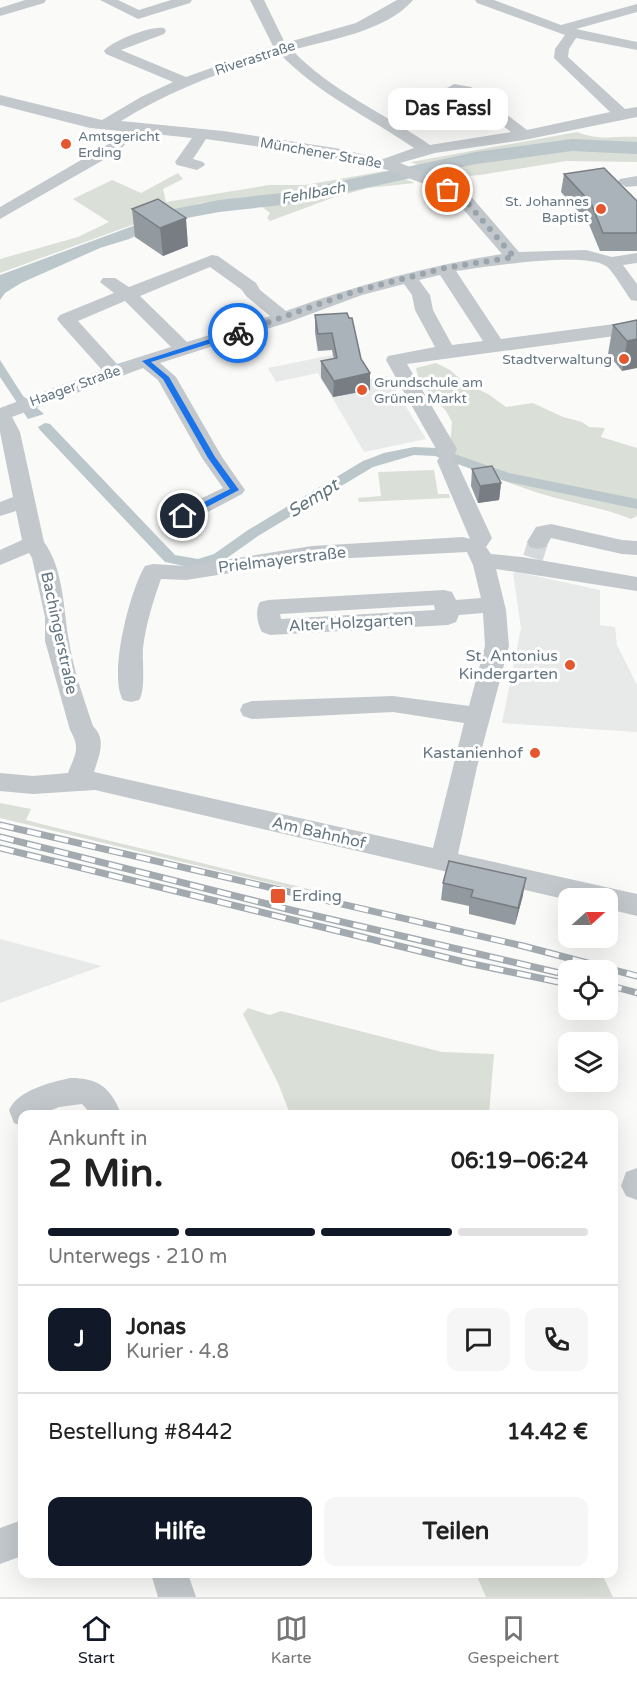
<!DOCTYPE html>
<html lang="de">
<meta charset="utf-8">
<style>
:root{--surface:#fff;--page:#f6f6f6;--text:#222;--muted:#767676;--line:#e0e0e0;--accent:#111827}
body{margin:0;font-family:"Varela Round",sans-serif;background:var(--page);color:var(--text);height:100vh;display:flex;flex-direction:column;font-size:22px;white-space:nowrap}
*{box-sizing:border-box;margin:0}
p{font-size:20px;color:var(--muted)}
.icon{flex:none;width:33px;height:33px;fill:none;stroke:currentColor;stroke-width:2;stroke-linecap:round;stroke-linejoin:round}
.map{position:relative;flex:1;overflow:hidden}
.sheet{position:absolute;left:18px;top:1110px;width:600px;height:468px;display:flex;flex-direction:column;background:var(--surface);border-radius:12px;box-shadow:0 6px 24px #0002}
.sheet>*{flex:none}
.needle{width:39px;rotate:69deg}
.buttons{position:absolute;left:558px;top:888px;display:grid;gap:12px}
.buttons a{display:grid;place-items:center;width:60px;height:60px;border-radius:12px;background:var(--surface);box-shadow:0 6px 24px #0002;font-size:30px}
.pin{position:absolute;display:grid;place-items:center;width:51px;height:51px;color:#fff;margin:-26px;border:3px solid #fff;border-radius:50%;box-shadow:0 2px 6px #0007}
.courier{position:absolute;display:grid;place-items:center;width:60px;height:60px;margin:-30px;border:4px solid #1a73e8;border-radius:50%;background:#fff;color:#222;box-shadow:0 2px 8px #0007}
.bubble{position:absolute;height:42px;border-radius:12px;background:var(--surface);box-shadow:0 6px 24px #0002;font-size:20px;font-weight:800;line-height:42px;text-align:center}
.summary em{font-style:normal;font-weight:800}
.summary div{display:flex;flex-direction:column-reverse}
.summary{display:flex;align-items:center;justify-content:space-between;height:102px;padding:0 30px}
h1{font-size:39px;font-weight:800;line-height:45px}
.bar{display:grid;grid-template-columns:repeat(4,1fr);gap:9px 6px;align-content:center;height:72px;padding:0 30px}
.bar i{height:8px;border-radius:4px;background:var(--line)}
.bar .active{background:var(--accent)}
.bar p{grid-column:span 4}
.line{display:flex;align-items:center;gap:15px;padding:0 30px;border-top:2px solid var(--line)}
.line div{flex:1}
.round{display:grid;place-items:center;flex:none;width:63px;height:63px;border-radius:12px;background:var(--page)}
.primary-button{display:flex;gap:12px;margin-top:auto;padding:12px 30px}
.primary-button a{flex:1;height:69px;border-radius:12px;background:var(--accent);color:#fff;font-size:24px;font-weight:800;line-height:69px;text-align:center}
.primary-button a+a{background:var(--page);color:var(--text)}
.tabs{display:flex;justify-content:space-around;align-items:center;height:84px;border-top:2px solid var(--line);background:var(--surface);font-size:16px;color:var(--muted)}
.tabs a{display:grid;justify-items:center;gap:3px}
.tabs .active{color:var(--accent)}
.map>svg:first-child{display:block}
.built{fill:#e8e9e9}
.green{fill:#dadfd7}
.water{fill:#bbc7cb}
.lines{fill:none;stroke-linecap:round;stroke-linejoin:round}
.canal{fill:#bbc7cb;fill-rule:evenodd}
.river{fill:#bbc7cb;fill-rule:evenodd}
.minor-tunnel{stroke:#d5d9db;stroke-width:20;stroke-dasharray:20 10;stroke-linecap:butt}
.minor{fill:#c3c8cc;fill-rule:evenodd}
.rail-casing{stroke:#a2aab0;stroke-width:7}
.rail{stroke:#fff;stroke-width:4.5;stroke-dasharray:14;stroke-linecap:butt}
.wall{fill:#929a9f}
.shaded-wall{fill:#777d82}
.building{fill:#aab3b9;stroke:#777d82;stroke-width:1.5}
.route{fill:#1a73e8}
.done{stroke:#99a4ac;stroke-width:6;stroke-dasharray:0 10.8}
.poi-dot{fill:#e4572e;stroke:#fff;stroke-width:2}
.labels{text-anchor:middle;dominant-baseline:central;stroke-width:6;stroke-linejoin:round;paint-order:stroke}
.far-street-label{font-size:14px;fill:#657683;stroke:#fff}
.far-poi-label{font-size:14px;fill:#657683;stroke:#fff;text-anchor:start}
.far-water-label{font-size:15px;font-style:italic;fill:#60757c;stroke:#fff}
.street-label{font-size:16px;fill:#657683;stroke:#fff}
.poi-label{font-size:16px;fill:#657683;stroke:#fff;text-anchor:end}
.water-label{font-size:18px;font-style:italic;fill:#60757c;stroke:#fff}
</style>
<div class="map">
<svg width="637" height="1597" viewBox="0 0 637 1597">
<rect width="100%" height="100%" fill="#fafaf8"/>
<g class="built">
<polygon points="315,332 354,346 369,379 387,376 426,439 364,452 318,373 276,382 268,368 332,355 332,350 317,351"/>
<polygon points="517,572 600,590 600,625 615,627 617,645 637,685 637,732 502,723 521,628 513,573"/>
<polygon points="0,939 102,966 0,1003"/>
</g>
<g class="green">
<path d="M577 132C601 141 614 136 637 137V162L566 161 480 175 444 178 411 162Z"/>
<polygon points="385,171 415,183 368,188 332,198 270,221 267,218 270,213 257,203 221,208 216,202 201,203 154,217 0,273 0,259 78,237 109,222 73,199 112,180 141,193 178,173 183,179 163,189 166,202 269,185 305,185"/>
<path d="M436 363 450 370 465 383 488 394 506 407 533 403 563 417 582 422 589 427 605 428 601 437 637 448V516L631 519C609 510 587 506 564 500 525 490 490 476 454 461L450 447 452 422 446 411 419 381 416 368Z"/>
<polygon points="434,470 438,494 449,494 450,498 359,502 358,498 381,496 378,472"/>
<polygon points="0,803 31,809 26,820 49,826 325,893 327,897 0,818"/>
<polygon points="248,1008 270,1015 281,1011 442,1052 494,1054 489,1114 290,1114 278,1083 243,1014"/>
<polygon points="476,1574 602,1574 613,1597 486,1597"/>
</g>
<g class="water">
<polygon points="205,204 219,206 216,209 175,218 129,239 100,248 21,283 5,293 0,300 0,275 171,212"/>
<polygon points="0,360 23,396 44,414 28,419 0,377"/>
</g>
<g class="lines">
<polygon class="canal" points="45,423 50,424 175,555 198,559 214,554 248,530 363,461 384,453 414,447 437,448 509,473 637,499 637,509 505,481 435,456 414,455 373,467 258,536 224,560 199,569 165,562 40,430 38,427"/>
<polygon class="river" points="572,139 637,142 637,154 572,151 476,164 291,204 219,212 176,220 169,218 166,214 169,210 219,200 291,192 476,152"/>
<polyline class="minor-tunnel" points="533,558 538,542"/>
<g class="minor">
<polygon points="25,0 46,0 44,3 0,16 0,8"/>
<polygon points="100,0 118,0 139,10 171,0 192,0 190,3 138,19"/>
<path d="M250 0H264L285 43 356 23 397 0H413C387 31 329 40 292 50 331 91 384 113 430 145L511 132 461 94 449 91 447 88 454 84 471 87 527 130 610 112 554 58 555 49 565 35 477 3 475 0H494L561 25 637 4V12L576 29 637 42V50L576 38 569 49 568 57 625 109 637 107V117L524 140 435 153 400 163 439 179 469 194 519 252 586 250 612 257 637 253V263L623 265 637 284V301L631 300C625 292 613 271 606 266 584 251 484 267 456 271L501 339 637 321V333L407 364 457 449 454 456 492 538 486 547 491 554 522 557 637 577V591L496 569 506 610 509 646 477 767 458 854 637 894V916L608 909V898L568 900 95 790 33 794 0 791V773L33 776 68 773C75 754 81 749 70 730L45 641V617L32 558 29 553 0 565V550L22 540 16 511 0 516V502L13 497 0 432V408L102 370 60 323 57 319 60 315 114 293 100 282 103 278H115L129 287 212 255 218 256 256 283 260 290 286 311C357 285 427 266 502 254L457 202 427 185 384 169 335 158 206 139 193 159 203 162 205 165 197 170 177 165 175 162 192 138 136 132 119 151 0 219V207L107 145 120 131 90 128 0 105V95L102 120 141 97 173 82 106 54 104 51C111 41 152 25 164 28L166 31 164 34 121 50 186 77 273 46ZM279 53C318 94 369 117 414 148L383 159 335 148 223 131 121 121C170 90 224 71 279 53ZM210 267 242 290 246 296 270 316 187 342 140 296ZM440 275 483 341 452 345 433 310 430 295 419 280ZM404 284 412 295 415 310 435 347 388 356 386 360 440 456 437 461 470 539 463 537 312 546 186 566 153 564 145 566C130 590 108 675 123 700L131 702 139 700C146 689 142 662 143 648 146 624 153 601 161 579L186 580 312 560 467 552 473 565 481 598 456 600 452 592 444 590 268 600 260 602C255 610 257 624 262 632L270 635 448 625 456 622 459 615 483 613 485 646 469 706 393 696 252 701 243 704 240 710 243 716 252 719 393 712 464 723 433 848 94 772C99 755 107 740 93 726 84 699 73 669 69 641 63 607 64 570 44 542L20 432 12 417 143 368 158 380 202 458 223 488 175 511 172 516 175 521 183 523 191 521 242 494 245 490 222 457 176 377 160 363 289 322 362 295ZM125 301 171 347 117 364 78 321ZM434 605 435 610 281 619 280 614Z"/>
<polygon points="637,176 637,186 626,187 618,182 620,179"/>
<polygon points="551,524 622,540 637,541 637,555 622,554 551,538 546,547 538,549 530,547 527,542 536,527"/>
<path d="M70 1078C99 1078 111 1088 121 1114H91L82 1104 59 1107 43 1114H22V1126L14 1123 9 1110C18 1090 49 1083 70 1078Z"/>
<polygon points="637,1168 637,1200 626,1196 621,1186 626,1172"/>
<polygon points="22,1520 22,1556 0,1564 0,1528"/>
<polygon points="151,1574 188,1574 196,1597 158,1597"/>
</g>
<defs>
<g id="rail">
<polyline points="0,825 523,946 637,976"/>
<polyline points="0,837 291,910 568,975"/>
<polyline points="0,848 468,963 568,984"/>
<polyline points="608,985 637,993"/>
</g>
</defs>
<use href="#rail" class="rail-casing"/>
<use href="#rail" class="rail"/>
</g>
<g class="wall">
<polygon points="564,174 637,201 637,251 600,251 588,222 561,192"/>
<polygon points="132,209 188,246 163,256 135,237"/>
<polygon points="315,315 361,359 370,390 333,397 321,378 321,361 334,359 332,350 318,351 315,332"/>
<polygon points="637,320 622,371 608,354 613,325"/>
<polygon points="472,469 501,483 499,500 478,503 471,486"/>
<polygon points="443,883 523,895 515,925 469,914 469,906 441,900"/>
</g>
<g class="shaded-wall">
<polygon points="186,218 188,246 163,256 160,228"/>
<polygon points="637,339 637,368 622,371 627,341"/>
<polygon points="370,373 370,390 333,397 334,381"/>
<polygon points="501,483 499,500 478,503 480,486"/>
<polygon points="526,878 523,895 515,925 518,908"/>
</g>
<g class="building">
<polygon points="604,168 637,201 637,233 603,233 591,203 564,174"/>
<polygon points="158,199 186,218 160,228 132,209"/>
<polygon points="347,313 349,318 352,318 361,359 370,373 334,381 321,361 337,358 332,333 318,334 315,315"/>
<polygon points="637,320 637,339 627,341 613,325"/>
<polygon points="492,466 501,483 480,486 472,469"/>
<polygon points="449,861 526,878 518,908 471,897 473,890 443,883"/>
</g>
<polygon class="route" points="238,330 241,334 151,362 169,377 215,457 239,490 186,518 180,518 180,514 230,489 208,458 163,379 142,361"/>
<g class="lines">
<polyline class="done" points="238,333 356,291 445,268 514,257 463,198 448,190"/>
</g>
<g class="poi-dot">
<circle cx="66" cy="144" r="6"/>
<circle cx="601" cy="209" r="6"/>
<circle cx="624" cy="359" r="6"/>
<circle cx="362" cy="390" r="6"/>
<circle cx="570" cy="665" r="6"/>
<circle cx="535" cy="753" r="6"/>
<rect x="270" y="888" width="16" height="16" rx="3"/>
</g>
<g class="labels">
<g class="far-street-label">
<text transform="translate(255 58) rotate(-18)">Riverastraße</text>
<text transform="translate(321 153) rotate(10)">Münchener Straße</text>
<text transform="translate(75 386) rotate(-20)">Haager Straße</text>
</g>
<g class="far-poi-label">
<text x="78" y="136">Amtsgericht<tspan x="78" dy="16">Erding</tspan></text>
<text x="589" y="201" text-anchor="end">St. Johannes<tspan x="589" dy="16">Baptist</tspan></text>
<text x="612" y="359" text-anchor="end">Stadtverwaltung</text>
<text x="374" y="382">Grundschule am<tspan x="374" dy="16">Grünen Markt</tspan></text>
</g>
<g class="far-water-label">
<text transform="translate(313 193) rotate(-11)">Fehlbach</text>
</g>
<g class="street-label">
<text transform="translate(282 560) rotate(-7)">Prielmayerstraße</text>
<text transform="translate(351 623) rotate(-3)">Alter Holzgarten</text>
<text transform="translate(59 633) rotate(78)">Bachingerstraße</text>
<text transform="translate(319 833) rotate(13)">Am Bahnhof</text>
</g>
<g class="poi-label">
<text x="558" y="656">St. Antonius<tspan x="558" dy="18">Kindergarten</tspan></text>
<text x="523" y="753">Kastanienhof</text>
<text x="292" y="896" text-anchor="start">Erding</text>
</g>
<g class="water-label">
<text transform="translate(313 498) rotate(-32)">Sempt</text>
</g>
</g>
</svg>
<div class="buttons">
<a><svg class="needle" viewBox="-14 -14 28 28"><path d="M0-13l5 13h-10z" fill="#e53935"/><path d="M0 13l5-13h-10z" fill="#767676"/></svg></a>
<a><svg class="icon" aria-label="locate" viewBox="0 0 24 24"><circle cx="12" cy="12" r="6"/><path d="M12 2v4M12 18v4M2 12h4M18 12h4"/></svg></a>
<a><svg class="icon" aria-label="layers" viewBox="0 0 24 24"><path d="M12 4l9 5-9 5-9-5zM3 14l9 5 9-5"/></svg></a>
</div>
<div class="pin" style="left:448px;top:190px;background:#ea580c"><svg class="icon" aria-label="bag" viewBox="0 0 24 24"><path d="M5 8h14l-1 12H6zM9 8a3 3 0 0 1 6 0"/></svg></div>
<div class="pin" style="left:183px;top:516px;background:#1f2937"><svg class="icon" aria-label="home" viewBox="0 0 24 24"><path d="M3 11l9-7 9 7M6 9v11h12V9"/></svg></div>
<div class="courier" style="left:238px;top:333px"><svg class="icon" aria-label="bike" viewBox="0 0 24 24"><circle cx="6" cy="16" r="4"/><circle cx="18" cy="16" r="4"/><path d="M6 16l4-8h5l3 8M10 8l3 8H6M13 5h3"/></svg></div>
<div class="bubble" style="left:388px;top:88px;width:120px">Das Fassl</div>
<section class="sheet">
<div class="summary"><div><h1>2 Min.</h1><p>Ankunft in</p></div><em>06:19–06:24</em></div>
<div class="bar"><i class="active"></i><i class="active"></i><i class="active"></i><i></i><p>Unterwegs · 210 m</p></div>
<div class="line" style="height:108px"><b class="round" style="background:var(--accent);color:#fff">J</b><div><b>Jonas</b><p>Kurier · 4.8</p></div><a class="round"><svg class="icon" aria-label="chat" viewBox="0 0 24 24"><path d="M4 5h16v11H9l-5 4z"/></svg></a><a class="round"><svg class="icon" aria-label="phone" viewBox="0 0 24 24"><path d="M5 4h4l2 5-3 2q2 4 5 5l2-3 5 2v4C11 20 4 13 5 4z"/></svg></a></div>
<div class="line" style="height:78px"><div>Bestellung #8442</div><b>14.42 €</b></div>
<div class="primary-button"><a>Hilfe</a><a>Teilen</a></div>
</section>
</div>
<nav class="tabs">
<a class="active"><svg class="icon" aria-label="home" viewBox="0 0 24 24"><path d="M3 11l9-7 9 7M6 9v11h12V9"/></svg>Start</a>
<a><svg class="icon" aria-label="map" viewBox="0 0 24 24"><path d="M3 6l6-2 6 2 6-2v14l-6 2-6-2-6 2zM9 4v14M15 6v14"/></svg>Karte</a>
<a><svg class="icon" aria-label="saved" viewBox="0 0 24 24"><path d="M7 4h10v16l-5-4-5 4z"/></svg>Gespeichert</a>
</nav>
